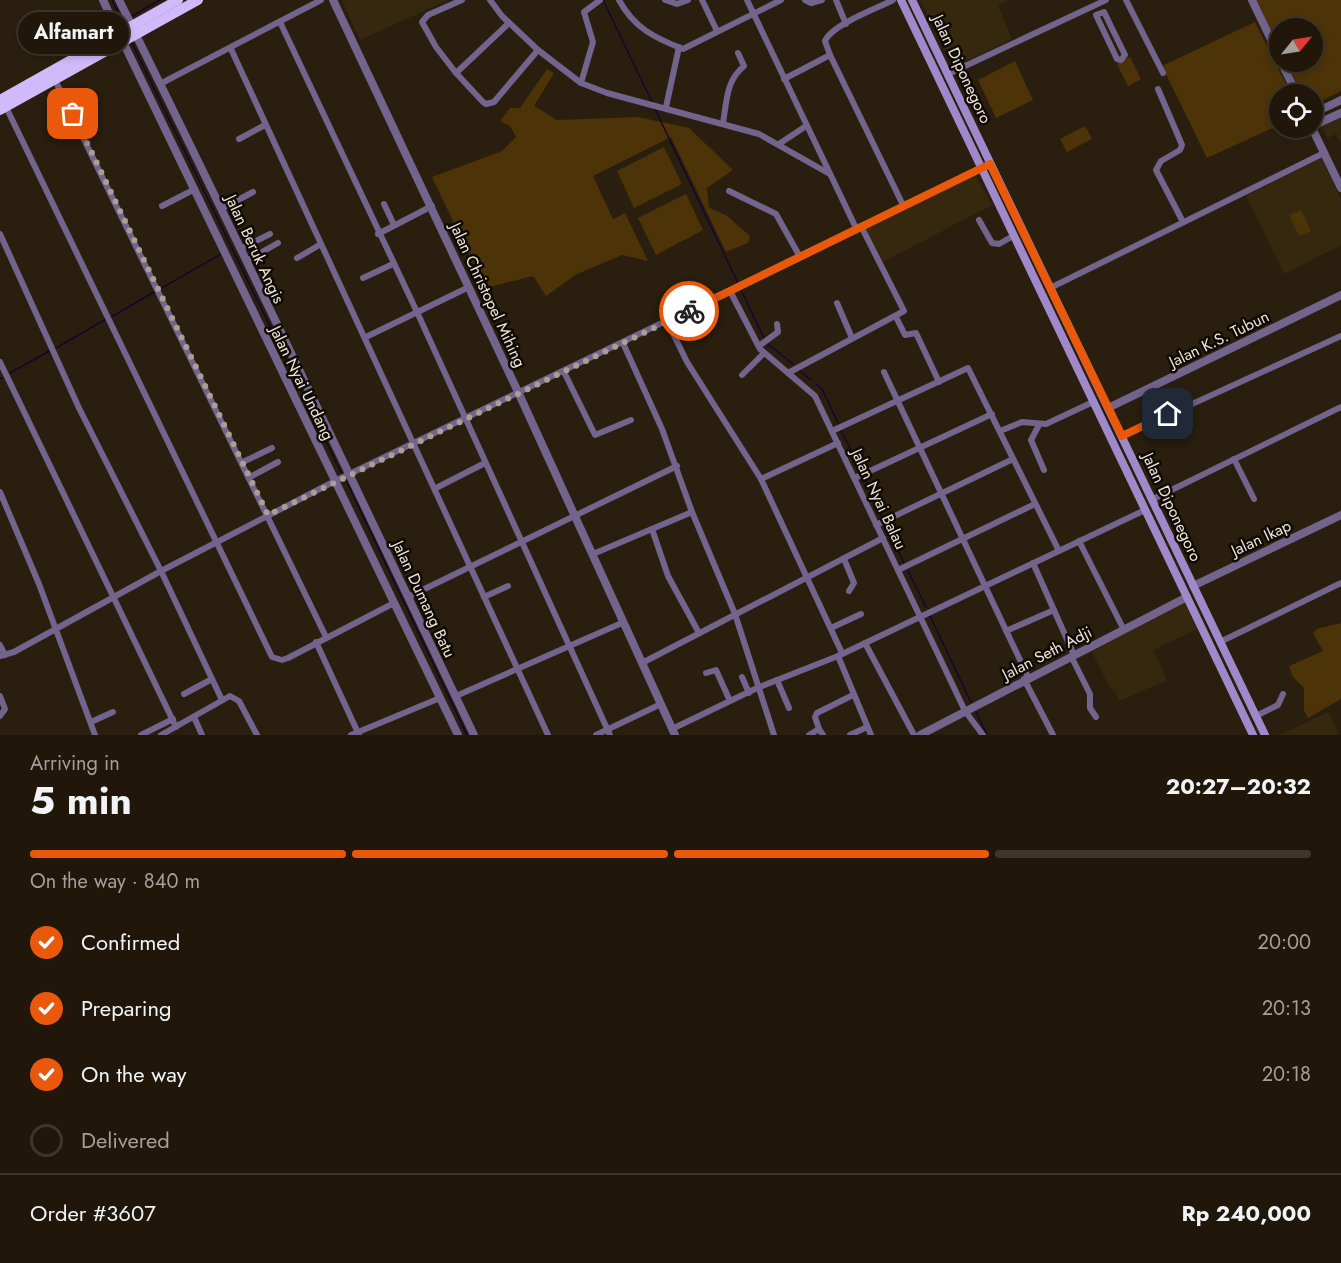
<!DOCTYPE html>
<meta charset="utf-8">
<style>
:root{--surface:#20170a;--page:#282013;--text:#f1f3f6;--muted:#a29f9c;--line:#3d362b;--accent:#ea580c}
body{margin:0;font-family:Jost,sans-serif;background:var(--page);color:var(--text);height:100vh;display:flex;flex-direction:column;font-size:22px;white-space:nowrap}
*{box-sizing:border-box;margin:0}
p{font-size:20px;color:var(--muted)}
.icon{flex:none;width:33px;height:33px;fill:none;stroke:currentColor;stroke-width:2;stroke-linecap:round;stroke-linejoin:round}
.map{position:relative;height:735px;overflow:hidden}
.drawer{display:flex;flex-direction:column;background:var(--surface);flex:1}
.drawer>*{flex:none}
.needle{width:39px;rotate:60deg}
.fabs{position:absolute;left:1269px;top:18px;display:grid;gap:12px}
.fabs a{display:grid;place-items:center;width:54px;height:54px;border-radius:50%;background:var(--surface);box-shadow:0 3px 9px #0003,0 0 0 2px var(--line);font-size:30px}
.pin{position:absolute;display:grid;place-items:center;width:51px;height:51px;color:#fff;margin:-26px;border-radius:12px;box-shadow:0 3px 9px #0006}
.courier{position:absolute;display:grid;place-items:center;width:60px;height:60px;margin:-30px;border:4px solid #ea580c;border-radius:50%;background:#fff;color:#222;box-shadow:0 2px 8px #0007}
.bubble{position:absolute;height:42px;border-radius:21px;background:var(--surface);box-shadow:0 3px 9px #0003,0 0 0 2px var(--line);font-size:20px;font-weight:700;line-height:42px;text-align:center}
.overview em{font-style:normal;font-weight:700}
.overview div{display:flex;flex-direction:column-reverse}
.overview{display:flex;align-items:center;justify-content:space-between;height:102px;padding:0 30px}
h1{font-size:39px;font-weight:700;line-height:45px}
.bar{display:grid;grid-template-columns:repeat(4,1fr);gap:9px 6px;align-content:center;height:72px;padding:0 30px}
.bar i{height:8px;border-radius:4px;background:var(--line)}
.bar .current{background:var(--accent)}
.bar p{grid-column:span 4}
.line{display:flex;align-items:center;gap:15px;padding:0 30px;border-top:2px solid var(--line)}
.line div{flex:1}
ol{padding:0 30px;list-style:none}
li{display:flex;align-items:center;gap:18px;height:66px}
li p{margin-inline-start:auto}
li .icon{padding:6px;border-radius:50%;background:var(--accent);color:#fff;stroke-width:4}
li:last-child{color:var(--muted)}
li i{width:33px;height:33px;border:3px solid var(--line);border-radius:50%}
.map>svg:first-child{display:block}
.built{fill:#36270f}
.green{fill:#4c3308}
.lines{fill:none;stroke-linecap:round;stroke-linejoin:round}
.stream{stroke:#18042f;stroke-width:1.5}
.minor{stroke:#72648c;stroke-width:6}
.tertiary{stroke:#72648c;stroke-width:8}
.secondary{stroke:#a089ca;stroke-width:8}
.trunk{stroke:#d0baf9;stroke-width:10}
.done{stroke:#a9a093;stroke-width:6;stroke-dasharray:0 10.8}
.route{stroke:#ea580c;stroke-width:8}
.labels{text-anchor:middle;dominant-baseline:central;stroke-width:5;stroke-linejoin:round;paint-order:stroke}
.street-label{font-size:16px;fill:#ede5db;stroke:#0f0a04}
</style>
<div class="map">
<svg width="1341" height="735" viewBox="0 0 1341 735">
<rect width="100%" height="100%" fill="#2a1f0e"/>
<g class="built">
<polygon points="342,0 448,0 360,40"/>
<polygon points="920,0 1009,0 998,6 1012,39 954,67"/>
<polygon points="1341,118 1341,144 1336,134 1328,138 1321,126"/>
<polygon points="1322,158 1341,200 1341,245 1284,274 1246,196"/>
<polygon points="976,175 992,205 883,262 865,227"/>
<polygon points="1184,601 1198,629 1153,650 1167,680 1119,701 1114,689 1111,690 1091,650"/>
<polygon points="1329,712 1339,735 1279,735"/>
</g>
<g class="green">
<polygon points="1257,0 1341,0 1341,91 1313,105 1312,94 1302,94 1286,62 1312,62 1312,28 1280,28 1279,47"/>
<polygon points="1255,22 1291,94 1280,94 1279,125 1207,158 1162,66"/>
<polygon points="1130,57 1141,79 1128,86 1117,64"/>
<polygon points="1015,61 1033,100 996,118 978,80"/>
<polygon points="547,69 554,73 534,106 557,120 638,117 689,128 733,170 707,188 709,208 726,215 750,236 748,243 726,252 671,137 593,176 613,219 625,213 648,261 622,255 577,274 546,296 533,276 485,288 432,177 502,151 516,137 510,126 500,121 510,108 520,108"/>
<polygon points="1085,126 1092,139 1067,152 1060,139"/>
<polygon points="664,147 682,184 634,208 617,171"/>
<polygon points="686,194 703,230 656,255 638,218"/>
<polygon points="1301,210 1311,231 1299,236 1289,215"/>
<polygon points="1341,623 1341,699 1308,718 1304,710 1304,688 1293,677 1289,666 1323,651 1313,633 1317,629"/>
</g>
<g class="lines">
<g class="stream">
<polyline points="112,0 124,26"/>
<polyline points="603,0 652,102"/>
<polyline points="132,16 160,0"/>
<polyline points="131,41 342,474"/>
<polyline points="655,109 738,283"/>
<polyline points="740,288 765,340"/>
<polyline points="160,289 221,254"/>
<polyline points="111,317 156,291"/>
<polyline points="768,344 793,364"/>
<polyline points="56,348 106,319"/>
<polyline points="800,371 811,380"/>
<polyline points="10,373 51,350"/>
<polyline points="0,379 3,378"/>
<polyline points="816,384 822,389 838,423"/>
<polyline points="841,431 862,470"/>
<polyline points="345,478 467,735"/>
<polyline points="865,478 882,517"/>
<polyline points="885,524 904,563"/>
<polyline points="908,571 926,607"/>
<polyline points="929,614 971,702"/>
<polyline points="975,710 987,735"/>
</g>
<g class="minor">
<polyline points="490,0 502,16 538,50 581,83 607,93 759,134 828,173"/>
<path d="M619 0C634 28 655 38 683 49L781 0"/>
<polyline points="665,0 677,4 688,0"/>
<polyline points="702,0 717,31"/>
<polyline points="747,0 856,228"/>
<polyline points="805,0 811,3 822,0"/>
<polyline points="836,0 846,24"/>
<path d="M893 0C878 8 831 25 825 41L830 55 903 205"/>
<polyline points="1126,0 1163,73"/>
<polygon points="1104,12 1125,55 1121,60 1117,59 1096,15"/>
<polyline points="280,22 417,312 610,735"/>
<polyline points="509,23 456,73 483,102 486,104 494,102 538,50"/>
<polyline points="231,49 548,735"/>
<polyline points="456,73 436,47 422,22 428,15 462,0"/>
<polyline points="948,74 1106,0"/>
<polyline points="784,79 830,55"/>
<polyline points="55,80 326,637"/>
<polyline points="581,83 593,42 584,12 600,0"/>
<polyline points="160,84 321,0"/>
<polyline points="1158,89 1182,145 1180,150 1161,161 1156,170 1183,222"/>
<polyline points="6,107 272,657 282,660 288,658 394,603"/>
<polyline points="666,107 679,47"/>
<path d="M723 123C727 100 726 81 744 66L738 53"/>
<polyline points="239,139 265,125"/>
<polyline points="779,144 806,126"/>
<polyline points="729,191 776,214 800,257"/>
<polyline points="384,204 394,225"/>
<polyline points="162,206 195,189"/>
<polyline points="221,209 253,192"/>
<polyline points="979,220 992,243 999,244 1013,236"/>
<polyline points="0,234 79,408 161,571 222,700"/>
<polyline points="378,234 432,206"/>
<polyline points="240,249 270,234"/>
<polyline points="297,258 321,244"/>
<polyline points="246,261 278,243"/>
<polyline points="363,278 393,264"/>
<polyline points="1050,288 1324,153"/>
<polyline points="730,291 760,349 815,396 965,711 983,735"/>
<polyline points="837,303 852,338"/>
<polyline points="896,317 905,335 916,333 939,382"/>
<polyline points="667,321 687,362 761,479 842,653"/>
<polyline points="366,337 469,287"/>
<polyline points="623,343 662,429 692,512 735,614 774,735"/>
<polyline points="759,346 778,332 777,324"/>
<polyline points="0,362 176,727"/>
<polyline points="564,372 595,435 631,420"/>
<polyline points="884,372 1028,677"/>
<polyline points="788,373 904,311 861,226"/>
<polyline points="742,375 764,353"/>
<polyline points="1039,425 1031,440 1044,470"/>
<polyline points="832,431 968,368 1059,551"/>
<polyline points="1000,431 1022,422 1046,424 1093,402"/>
<polyline points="1122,436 1341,336"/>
<polyline points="1234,459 1254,499"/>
<polyline points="243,462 272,448"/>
<polyline points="250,477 278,462"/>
<polyline points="855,478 992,414"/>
<polyline points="761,479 838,443"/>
<polyline points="436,488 485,463"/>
<polyline points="0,492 39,584 95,735"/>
<polyline points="1151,500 1341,407"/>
<polyline points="876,525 1013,459"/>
<polyline points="652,529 668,576 699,633"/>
<polyline points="1079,541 1124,630"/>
<polyline points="593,554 692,512"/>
<polyline points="844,559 854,583 849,591"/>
<polyline points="1033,563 1074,655"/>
<polyline points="898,570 1035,504"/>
<polyline points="408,597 677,466"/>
<polyline points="484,597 508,586"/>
<polyline points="831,628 861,614"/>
<polyline points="1006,631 1054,610"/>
<polyline points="1222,641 1341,583"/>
<polyline points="316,642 359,735"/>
<polyline points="865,643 914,735"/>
<polyline points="0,645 5,655"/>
<polyline points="0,656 14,652 161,571 335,481 980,169"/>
<polyline points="838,656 871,735"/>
<polyline points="1071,656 1090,694 1090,708 1096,717"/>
<polyline points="642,663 883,538"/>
<polyline points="706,673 716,670 730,701"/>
<polyline points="742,677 749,693"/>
<polyline points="1024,679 1053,735"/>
<polyline points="777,680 789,708"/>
<polyline points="184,694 212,679"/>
<polyline points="0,696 5,709 0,716"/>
<polyline points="456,696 624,622"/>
<polyline points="1256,716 1278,705 1283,694"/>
<polyline points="194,717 202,735"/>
<polyline points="91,722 113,712"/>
<polyline points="672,729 757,688 838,656 1145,510"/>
<polyline points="819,729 815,717 817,713 853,695"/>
<polyline points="141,735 173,719"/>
<polyline points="161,735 230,696 239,701 257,735"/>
<polyline points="351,735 440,698"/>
<polyline points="596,735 661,704"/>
<polyline points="809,735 819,729 823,735"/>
<polyline points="850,735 867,727"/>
</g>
<g class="tertiary">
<polyline points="103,0 118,33"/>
<polyline points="119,0 132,26"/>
<polyline points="333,0 519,394 675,735"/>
<polyline points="1252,0 1280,58"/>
<path d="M136 35C251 267 362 501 474 735"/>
<polyline points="123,42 458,735"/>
<polyline points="1281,62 1297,94"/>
<polyline points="1312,114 1341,100"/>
<polyline points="1312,126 1341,113"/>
<polyline points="1312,128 1341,188"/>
<polyline points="1108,408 1341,295"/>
<polyline points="1193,586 1341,515"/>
<polyline points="920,735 1187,597"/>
</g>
<g class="secondary">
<polyline points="901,0 1253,735"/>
<polyline points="912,0 1265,735"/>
</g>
<g class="trunk">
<polyline points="0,100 178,0"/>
<polyline points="0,110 198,0"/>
</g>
</g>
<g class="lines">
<polyline class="done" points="73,114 268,515 689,311"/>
<polyline class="route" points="689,311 990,164 1122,436 1168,414"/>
</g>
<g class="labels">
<g class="street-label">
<text transform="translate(962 69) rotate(65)">Jalan Diponegoro</text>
<text transform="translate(255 249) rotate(65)">Jalan Beruk Angis</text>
<text transform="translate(488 295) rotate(65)">Jalan Christopel Mihing</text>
<text transform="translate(1219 339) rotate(-26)">Jalan K.S. Tubun</text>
<text transform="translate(302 383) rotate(64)">Jalan Nyai Undang</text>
<text transform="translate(879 499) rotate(65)">Jalan Nyai Balau</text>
<text transform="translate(1172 507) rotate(65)">Jalan Diponegoro</text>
<text transform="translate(1261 538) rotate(-25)">Jalan Ikap</text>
<text transform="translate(424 599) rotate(65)">Jalan Dumang Batu</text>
<text transform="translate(1047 653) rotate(-27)">Jalan Seth Adji</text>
</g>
</g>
</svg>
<div class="fabs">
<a><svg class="needle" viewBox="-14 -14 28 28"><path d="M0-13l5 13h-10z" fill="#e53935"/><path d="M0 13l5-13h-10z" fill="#a29f9c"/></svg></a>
<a><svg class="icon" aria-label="locate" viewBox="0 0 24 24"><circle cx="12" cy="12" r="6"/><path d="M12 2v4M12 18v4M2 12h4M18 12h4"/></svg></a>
</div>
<div class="pin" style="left:73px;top:114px;background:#ea580c"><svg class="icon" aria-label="bag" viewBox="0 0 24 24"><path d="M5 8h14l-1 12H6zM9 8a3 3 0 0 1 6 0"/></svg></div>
<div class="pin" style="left:1168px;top:414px;background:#1f2937"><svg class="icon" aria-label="home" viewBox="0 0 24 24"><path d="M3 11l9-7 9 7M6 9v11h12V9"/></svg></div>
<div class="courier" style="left:689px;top:311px"><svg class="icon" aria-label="bike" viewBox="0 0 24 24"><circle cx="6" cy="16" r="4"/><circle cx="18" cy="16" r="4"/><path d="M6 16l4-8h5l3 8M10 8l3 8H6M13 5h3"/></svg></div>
<div class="bubble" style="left:18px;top:12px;width:111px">Alfamart</div>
</div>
<section class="drawer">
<div class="overview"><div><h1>5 min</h1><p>Arriving in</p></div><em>20:27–20:32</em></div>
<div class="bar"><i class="current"></i><i class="current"></i><i class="current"></i><i></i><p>On the way · 840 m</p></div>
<ol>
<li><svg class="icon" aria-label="check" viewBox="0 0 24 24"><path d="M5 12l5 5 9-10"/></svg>Confirmed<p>20:00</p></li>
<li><svg class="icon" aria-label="check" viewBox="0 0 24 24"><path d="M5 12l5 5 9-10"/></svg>Preparing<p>20:13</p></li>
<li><svg class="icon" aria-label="check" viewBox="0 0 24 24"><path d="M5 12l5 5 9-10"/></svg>On the way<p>20:18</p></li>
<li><i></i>Delivered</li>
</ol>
<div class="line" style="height:78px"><div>Order #3607</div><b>Rp 240,000</b></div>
</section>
